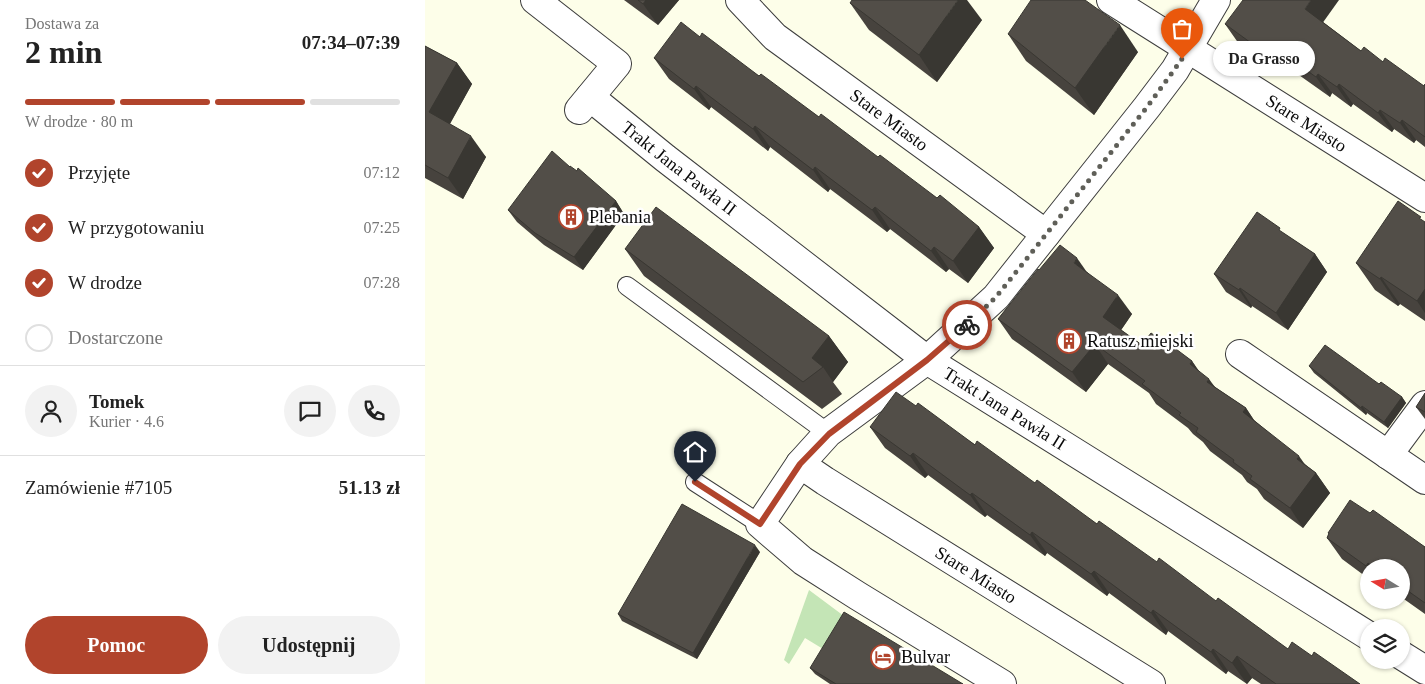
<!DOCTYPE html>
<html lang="pl">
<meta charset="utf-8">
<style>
:root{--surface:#fff;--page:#f2f2f2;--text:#222;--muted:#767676;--line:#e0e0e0;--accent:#b1442c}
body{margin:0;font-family:Georgia,serif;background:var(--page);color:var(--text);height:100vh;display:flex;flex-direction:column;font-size:19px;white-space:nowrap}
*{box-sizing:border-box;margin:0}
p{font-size:16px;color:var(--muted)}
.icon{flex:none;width:28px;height:28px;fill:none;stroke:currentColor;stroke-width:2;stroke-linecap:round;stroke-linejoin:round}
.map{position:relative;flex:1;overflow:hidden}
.details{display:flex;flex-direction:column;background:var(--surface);width:425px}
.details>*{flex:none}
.needle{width:32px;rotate:281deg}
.buttons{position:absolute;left:935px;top:559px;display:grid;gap:10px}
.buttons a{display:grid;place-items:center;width:50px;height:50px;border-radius:50%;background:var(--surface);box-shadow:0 1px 4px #0004;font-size:25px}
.pin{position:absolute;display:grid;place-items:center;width:42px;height:42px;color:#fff;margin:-51px -21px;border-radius:50% 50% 50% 0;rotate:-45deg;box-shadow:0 0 5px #0007}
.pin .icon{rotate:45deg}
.courier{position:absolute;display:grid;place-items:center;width:50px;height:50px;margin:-25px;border:4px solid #b1442c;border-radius:50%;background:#fff;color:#222;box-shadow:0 1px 6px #0007}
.bubble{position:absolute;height:35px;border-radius:18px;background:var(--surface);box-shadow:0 1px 4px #0004;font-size:16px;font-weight:800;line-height:35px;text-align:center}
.headline em{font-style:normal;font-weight:800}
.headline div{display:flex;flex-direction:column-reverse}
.headline{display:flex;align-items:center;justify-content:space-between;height:85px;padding:0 25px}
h1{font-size:32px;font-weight:800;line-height:38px}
.bar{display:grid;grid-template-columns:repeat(4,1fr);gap:8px 5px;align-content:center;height:60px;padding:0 25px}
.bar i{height:6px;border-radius:4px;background:var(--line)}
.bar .on{background:var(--accent)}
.bar p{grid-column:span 4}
.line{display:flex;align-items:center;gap:12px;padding:0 25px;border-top:1px solid var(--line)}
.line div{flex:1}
.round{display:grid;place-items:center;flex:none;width:52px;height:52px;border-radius:26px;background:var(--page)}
ol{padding:0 25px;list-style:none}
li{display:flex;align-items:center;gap:15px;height:55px}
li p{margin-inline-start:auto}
li .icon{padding:5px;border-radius:50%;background:var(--accent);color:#fff;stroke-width:4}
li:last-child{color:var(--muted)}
li i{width:28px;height:28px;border:2px solid var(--line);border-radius:50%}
.cta{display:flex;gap:10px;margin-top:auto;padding:10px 25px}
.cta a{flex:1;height:58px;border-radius:30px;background:var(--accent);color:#fff;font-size:20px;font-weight:800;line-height:58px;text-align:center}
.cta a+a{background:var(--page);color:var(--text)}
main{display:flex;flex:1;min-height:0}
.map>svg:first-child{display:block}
.green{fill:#c4e5b6}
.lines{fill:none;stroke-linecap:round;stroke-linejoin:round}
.lane-casing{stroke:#3d3d3d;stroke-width:20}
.street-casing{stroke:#3d3d3d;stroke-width:30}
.lane{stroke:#fff;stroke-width:18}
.street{stroke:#fff;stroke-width:28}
.wall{fill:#47433e}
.shaded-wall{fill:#393732}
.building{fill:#524e48;stroke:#393732}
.done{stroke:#5f5f58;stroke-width:5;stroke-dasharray:0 9}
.route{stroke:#b1442c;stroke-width:6}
.labels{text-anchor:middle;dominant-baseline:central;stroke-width:5;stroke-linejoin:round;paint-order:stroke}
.street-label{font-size:18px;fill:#0a0a0a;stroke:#fff}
.poi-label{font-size:18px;fill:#0a0a0a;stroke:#fff;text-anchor:start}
</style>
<main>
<section class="details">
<div class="headline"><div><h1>2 min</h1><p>Dostawa za</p></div><em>07:34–07:39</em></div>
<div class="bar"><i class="on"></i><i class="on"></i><i class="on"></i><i></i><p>W drodze · 80 m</p></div>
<ol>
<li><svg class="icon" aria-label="check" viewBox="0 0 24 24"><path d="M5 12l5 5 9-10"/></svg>Przyjęte<p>07:12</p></li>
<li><svg class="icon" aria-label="check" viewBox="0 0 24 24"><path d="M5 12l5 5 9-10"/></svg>W przygotowaniu<p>07:25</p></li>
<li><svg class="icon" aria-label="check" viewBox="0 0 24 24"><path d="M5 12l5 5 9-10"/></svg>W drodze<p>07:28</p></li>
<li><i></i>Dostarczone</li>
</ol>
<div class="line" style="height:90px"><a class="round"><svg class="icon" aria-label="person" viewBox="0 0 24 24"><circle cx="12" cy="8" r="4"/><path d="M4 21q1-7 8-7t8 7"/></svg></a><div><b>Tomek</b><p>Kurier · 4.6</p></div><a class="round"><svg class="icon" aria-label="chat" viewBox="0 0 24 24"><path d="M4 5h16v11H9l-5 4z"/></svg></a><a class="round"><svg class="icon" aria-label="phone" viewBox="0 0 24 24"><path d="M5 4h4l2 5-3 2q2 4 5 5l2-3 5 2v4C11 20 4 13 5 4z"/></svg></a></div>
<div class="line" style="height:65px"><div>Zamówienie #7105</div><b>51.13 zł</b></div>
<div class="cta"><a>Pomoc</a><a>Udostępnij</a></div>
</section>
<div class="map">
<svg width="1000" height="684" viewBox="0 0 1000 684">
<rect width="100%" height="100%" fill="#fdfee9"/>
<polygon class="green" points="384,590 423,619 403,652 380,638 364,664 359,660"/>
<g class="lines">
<defs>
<g id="lane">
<polyline points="202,286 403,433"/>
<polyline points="270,482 335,524"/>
</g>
<g id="street">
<polyline points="110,0 192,64 154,110"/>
<path id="s1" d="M315 0 350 37 621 234"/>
<path id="s2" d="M686 0 1000 198"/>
<path id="s3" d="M165 97 240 158 502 360 944 636"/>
<polyline points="815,354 1000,480"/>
<polyline points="963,455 1000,405"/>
<path id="s4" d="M375 464 400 481 726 684"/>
<polyline points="976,655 1000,670"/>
<polyline points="577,684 433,596 378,561 335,524 375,464 403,433 502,360 571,297 722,107 750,70 791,0"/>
</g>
</defs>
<use href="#lane" class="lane-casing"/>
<use href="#street" class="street-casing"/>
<use href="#lane" class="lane"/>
<use href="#street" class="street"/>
</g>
<g class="wall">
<polygon points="199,0 254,0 233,25"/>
<polygon points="425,3 557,20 512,82 444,30"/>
<polygon points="898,22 936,51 958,62 999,86 1000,84 1000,147 991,140 989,143 969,129 967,132 928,104 926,107 907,93 905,97 864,68 858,76 814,44 800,24"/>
<polygon points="583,34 713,52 669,115 601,61"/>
<polygon points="275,37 334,76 554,227 569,248 543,283 524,269 521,272 465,229 462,232 405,189 403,192 345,147 343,151 286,107 284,110 244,79 229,58"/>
<polygon points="0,46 32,63 47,84 25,124 61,157 38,199 0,178"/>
<polygon points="145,167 191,201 199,214 158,270 119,245 92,222 83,210"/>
<polygon points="999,222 1000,222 1000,321 975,304 973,306 950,290 931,263"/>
<polygon points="858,233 890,254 902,272 863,330 827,306 826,308 801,292 789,274"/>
<polygon points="200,249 404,336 423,362 408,382 417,394 397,409 219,276"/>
<polygon points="614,270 662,272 707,314 696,330 717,345 746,347 767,361 774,372 790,387 821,408 829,420 881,465 891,473 905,493 878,528 839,499 832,489 822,482 817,475 785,451 778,442 768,434 763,428 731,404 724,393 683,364 661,392 587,339 573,319"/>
<polygon points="884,366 954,384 977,397 981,403 963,428 942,413 941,415 889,373"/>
<polygon points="1000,393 1000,419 991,407"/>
<polygon points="491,406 863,649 887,656 935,684 836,684 827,678 822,684 803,671 801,674 743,631 741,635 684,593 682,596 622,553 620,556 562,515 560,517 503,475 500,478 460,448 445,427"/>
<polygon points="945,513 1000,547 1000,614 976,597 976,568 944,568 944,579 917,559 902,538 904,534 903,533"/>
<polygon points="335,552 272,659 197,621 193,614"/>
<polygon points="385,668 538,684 405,684 390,674"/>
</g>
<g class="shaded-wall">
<polygon points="221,0 254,0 233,25 218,4"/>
<polygon points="533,0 542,0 557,20 512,82 494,55"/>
<polygon points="886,0 914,0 894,28 880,9"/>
<polygon points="695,25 713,52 669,115 650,88"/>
<polygon points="850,48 864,68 858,76 844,56"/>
<polygon points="32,63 47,84 19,134 4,112"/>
<polygon points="893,74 907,93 905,97 891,77"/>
<polygon points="914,84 928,104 926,107 912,87"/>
<polygon points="271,86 286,107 284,110 269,89"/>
<polygon points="955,110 969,129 967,132 953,113"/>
<polygon points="977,120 991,140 989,143 975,123"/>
<polygon points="330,126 345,147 343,151 328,129"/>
<polygon points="46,136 61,157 38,199 23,178"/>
<polygon points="390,167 405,189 403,192 388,170"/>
<polygon points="191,201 199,214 158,270 149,257"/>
<polygon points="450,207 465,229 462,232 447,210"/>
<polygon points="554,227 569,248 543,283 528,261"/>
<polygon points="509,247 524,269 521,272 506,251"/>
<polygon points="890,254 902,272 863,330 851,313"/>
<polygon points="652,258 666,278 649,263"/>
<polygon points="956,277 975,304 973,306 955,279"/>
<polygon points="815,288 827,306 826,308 814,290"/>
<polygon points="1000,289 1000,313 992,301"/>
<polygon points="693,295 707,314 692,336 678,317"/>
<polygon points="404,336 423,362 408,382 398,367 387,358"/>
<polygon points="670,344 683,364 661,392 647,372"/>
<polygon points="767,361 781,381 765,364"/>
<polygon points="784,379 798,398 782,382"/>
<polygon points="977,397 981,403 963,428 959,422"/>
<polygon points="937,406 942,413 941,415 936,408"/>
<polygon points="821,408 834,428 818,412"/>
<polygon points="488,453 503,475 500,478 485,456"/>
<polygon points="874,456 888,476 872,459"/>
<polygon points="891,473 905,493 878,528 865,508"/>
<polygon points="547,493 562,515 560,517 545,495"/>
<polygon points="607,532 622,553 620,556 605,535"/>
<polygon points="330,545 335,552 272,659 268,653"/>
<polygon points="943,563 947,568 944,568 944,571 941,566"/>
<polygon points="669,571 684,593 682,596 666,574"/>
<polygon points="728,610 743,631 741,635 726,613"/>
<polygon points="788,649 803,671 801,674 786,652"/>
<polygon points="812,656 827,678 822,684 807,663"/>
</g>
<g class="building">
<polygon points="213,0 221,0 218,4"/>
<polygon points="427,0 533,0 494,55 425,3"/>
<polygon points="606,0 660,0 695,25 650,88 583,34"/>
<polygon points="818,0 886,0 880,9 936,51 939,47 958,62 960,58 999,86 1000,84 1000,137 977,120 975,123 955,110 953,113 914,84 912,87 893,74 891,77 850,48 844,56 800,24"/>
<polygon points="256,22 275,37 277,33 334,76 336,74 394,117 396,114 453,157 455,155 512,198 515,195 554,227 528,261 509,247 506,251 450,207 447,210 390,167 388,170 330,126 328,129 271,86 269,89 229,58"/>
<polygon points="0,46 32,63 4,112 46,136 23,178 0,165"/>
<polygon points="127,151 145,167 145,166 152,171 153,168 191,201 149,257 110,233 83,210"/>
<polygon points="973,201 996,217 994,218 1000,222 1000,289 992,301 956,277 955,279 931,263"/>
<polygon points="231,207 404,336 387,358 398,367 378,382 200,249"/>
<polygon points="832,212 855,228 854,230 890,254 851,313 815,288 814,290 789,274"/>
<polygon points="635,245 652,258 649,263 693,295 678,317 717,345 726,333 746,347 747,346 767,361 765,364 784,379 782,382 821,408 818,412 874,456 872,459 891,473 865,508 825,479 827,476 808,462 809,460 771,432 773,428 754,415 756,413 717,384 720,381 670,344 647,372 573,319 613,269 614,270"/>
<polygon points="900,345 954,384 956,382 977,397 959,422 937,406 936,408 884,366"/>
<polygon points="471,392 491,406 493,403 550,445 552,441 610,483 612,480 672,524 674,521 732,562 734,558 791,601 793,598 863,649 867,642 887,656 889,652 935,684 851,684 812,656 807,663 788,649 786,652 728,610 726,613 669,571 666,574 607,532 605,535 547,493 545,495 488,453 485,456 445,427"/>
<polygon points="1000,393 1000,412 991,407"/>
<polygon points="925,500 945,513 948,510 1000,547 1000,603 976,586 976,568 950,568 943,563 941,566 902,538 904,533 903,533"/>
<polygon points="257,504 330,545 268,653 193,614"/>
<polygon points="419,612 538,684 411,684 385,668"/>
</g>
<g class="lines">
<polyline class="done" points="542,325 571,297 588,276 722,107 757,59"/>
<polyline class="route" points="270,482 335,524 375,464 404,434 502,360 542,325"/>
</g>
<defs>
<symbol id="building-ring" viewBox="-11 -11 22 22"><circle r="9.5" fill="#fff" stroke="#b1442c" stroke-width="1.5"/><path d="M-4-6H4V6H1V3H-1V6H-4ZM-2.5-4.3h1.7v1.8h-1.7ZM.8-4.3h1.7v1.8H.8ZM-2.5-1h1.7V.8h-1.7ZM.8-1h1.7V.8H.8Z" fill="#b1442c"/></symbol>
<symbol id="hotel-ring" viewBox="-11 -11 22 22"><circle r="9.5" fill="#fff" stroke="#b1442c" stroke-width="1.5"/><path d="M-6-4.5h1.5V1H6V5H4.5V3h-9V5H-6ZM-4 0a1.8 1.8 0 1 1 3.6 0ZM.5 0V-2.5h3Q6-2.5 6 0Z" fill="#b1442c"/></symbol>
</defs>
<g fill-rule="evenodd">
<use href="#building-ring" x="132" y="203" width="28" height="28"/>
<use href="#building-ring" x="630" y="327" width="28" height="28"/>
<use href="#hotel-ring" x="444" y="643" width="28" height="28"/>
</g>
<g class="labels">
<g class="street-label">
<text stroke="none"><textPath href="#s1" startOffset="192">Stare Miasto</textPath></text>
<text stroke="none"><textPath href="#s2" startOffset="231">Stare Miasto</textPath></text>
<text stroke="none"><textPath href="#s3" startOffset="114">Trakt Jana Pawła II</textPath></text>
<text stroke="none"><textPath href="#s3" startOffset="519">Trakt Jana Pawła II</textPath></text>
<text stroke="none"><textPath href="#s4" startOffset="208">Stare Miasto</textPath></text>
</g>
<g class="poi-label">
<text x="164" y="217">Plebania</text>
<text x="662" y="341">Ratusz miejski</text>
<text x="476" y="657">Bulvar</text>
</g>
</g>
</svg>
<div class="buttons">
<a><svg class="needle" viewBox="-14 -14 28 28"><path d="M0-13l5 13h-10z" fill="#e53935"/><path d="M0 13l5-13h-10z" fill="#767676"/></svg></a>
<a><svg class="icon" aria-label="layers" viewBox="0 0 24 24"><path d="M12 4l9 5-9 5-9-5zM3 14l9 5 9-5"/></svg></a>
</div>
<div class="pin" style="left:757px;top:59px;background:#ea580c"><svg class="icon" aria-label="bag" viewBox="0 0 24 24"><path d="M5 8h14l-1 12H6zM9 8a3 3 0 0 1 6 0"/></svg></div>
<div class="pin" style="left:270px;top:482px;background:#1f2937"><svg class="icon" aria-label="home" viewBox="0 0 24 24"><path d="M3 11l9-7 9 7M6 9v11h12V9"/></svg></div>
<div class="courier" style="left:542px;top:325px"><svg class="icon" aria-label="bike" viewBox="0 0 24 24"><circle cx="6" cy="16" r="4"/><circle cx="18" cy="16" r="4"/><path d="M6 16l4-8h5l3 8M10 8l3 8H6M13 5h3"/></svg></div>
<div class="bubble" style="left:788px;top:41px;width:102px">Da Grasso</div>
</div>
</main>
